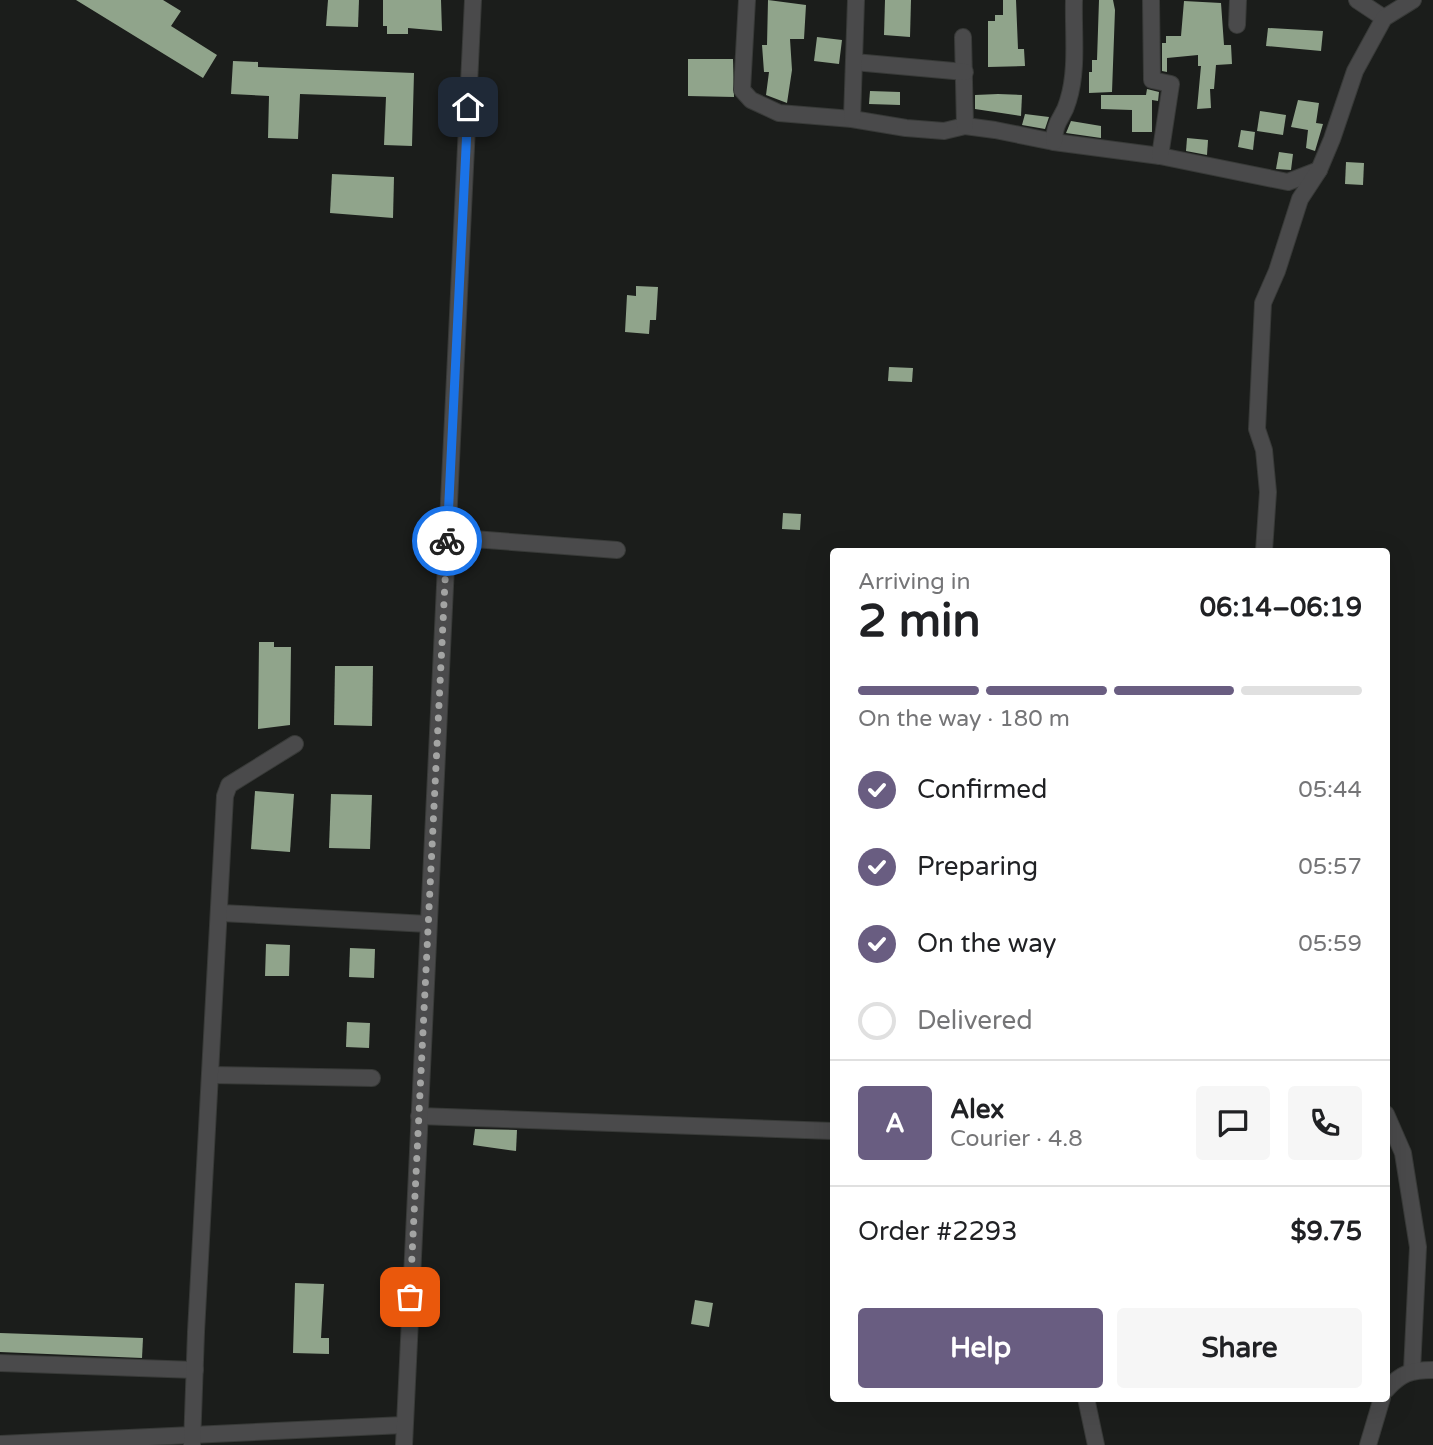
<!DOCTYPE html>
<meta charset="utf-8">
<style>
:root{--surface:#fff;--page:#f6f6f6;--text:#202124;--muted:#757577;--line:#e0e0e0;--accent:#695d81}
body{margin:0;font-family:"Varela Round",sans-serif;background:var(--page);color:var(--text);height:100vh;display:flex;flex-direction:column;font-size:26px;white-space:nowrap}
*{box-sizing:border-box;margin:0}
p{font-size:23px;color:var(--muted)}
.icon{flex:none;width:38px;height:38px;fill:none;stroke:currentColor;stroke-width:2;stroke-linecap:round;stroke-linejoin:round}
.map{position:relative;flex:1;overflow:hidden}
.details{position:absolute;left:830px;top:548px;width:560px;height:854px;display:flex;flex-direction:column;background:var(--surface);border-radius:7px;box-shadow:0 7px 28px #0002}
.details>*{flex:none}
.pin{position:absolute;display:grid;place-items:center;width:60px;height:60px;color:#fff;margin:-30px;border-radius:14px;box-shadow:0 4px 10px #0006}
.courier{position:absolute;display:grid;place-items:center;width:70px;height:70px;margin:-35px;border:5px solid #1a73e8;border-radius:50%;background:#fff;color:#222;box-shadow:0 2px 9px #0007}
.head em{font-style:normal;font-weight:800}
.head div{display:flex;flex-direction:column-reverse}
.head{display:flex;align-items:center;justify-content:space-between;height:119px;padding:0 28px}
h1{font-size:46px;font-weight:800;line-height:52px}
.bar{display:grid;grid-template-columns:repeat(4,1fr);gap:10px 7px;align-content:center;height:84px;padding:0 28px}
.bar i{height:9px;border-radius:5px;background:var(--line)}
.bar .current{background:var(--accent)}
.bar p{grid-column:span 4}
.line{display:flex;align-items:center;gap:18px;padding:0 28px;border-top:2px solid var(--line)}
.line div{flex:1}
.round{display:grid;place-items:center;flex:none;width:74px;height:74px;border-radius:7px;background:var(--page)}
ol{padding:0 28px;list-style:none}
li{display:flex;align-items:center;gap:21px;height:77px}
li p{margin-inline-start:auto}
li .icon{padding:7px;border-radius:50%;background:var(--accent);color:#fff;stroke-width:4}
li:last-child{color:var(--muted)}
li i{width:38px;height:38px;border:4px solid var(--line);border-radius:50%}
.action{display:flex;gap:14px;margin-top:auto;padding:14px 28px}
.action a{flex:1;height:80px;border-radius:7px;background:var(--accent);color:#fff;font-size:28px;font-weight:800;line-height:80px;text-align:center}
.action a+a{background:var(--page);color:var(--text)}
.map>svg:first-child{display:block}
.building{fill:#90a48b}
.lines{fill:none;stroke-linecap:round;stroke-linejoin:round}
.minor-casing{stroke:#383a38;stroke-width:18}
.minor{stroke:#4a4a4b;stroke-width:16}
.done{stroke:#a3a4a3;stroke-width:7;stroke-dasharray:0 12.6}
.route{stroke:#1a73e8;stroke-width:9}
</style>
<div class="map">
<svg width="1433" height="1445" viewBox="0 0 1433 1445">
<rect width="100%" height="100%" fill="#1b1d1b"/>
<g class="building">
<polygon points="76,0 163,0 181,11 171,26 217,55 203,78"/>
<polygon points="328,0 359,0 358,27 326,26"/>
<polygon points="383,0 441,0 442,31 408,28 408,34 387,34 387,26 383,26"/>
<polygon points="768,0 806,5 804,39 790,39 792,70 787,103 766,95 769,72 764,72 762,45 767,45"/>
<polygon points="885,0 911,0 910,37 884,35"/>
<polygon points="1003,0 1016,0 1018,49 1024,49 1025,66 988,67 988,21 995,21 995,15 1003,15"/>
<polygon points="1099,0 1113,0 1115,10 1112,92 1089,93 1089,72 1092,72 1092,60 1097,60"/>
<polygon points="1184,1 1221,3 1224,45 1231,45 1232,64 1216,65 1214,89 1210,89 1211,108 1197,109 1201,66 1198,66 1198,55 1167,58 1167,72 1162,71 1162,43 1166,43 1166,36 1181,36"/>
<polygon points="1268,28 1323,31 1321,51 1266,46"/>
<polygon points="817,37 842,40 839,64 814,61"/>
<polygon points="688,59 733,59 734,97 688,96"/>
<polygon points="233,61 258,62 258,67 414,73 412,146 384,145 386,97 300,94 298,139 268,138 269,96 231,94"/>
<polygon points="1147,89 1159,92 1158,101 1152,100 1152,132 1132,132 1132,110 1101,109 1101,95 1146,95"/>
<polygon points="870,91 900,92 900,105 869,104"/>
<polygon points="998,94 1022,95 1021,116 975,109 975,95"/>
<polygon points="1298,100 1319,103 1316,123 1323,124 1315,151 1306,148 1308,130 1291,127"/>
<polygon points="1260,111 1286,115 1283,135 1257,131"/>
<polygon points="1025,114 1049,117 1045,129 1022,125"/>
<polygon points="1071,121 1101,126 1101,138 1066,133"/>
<polygon points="1241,130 1255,132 1253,150 1238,147"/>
<polygon points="1187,138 1208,140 1207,155 1186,151"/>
<polygon points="1279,152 1293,154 1291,170 1276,169"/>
<polygon points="1346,162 1364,163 1363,185 1345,184"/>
<polygon points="332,174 394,177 393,218 330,213"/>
<polygon points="636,286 658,287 656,320 650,320 649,334 625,332 627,295 636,296"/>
<polygon points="889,367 913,368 912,382 888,381"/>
<polygon points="783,513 801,514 800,530 782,529"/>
<polygon points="259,642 274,642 274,647 291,647 290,725 258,729"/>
<polygon points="335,666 373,666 372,726 334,725"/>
<polygon points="255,791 294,794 290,852 251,849"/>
<polygon points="331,794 372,795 370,849 329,848"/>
<polygon points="266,944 290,945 289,976 265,976"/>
<polygon points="350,948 375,949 374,978 349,977"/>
<polygon points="347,1022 370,1023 369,1048 346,1047"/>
<polygon points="475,1129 517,1130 516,1151 473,1145"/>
<polygon points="295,1283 324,1284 321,1338 329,1338 329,1354 293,1353"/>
<polygon points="695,1300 713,1303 709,1327 691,1324"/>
<polygon points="0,1333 143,1338 142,1358 0,1352"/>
</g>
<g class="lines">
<defs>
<g id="minor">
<polyline points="747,0 742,90 751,100 779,113 852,119 906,128 944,131 965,126 995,130 1054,142 1160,156 1288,182 1319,170"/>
<polyline points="1151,0 1152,80 1171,84 1160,156"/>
<polyline points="1357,0 1384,18"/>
<polyline points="1237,25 1238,0"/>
<polyline points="963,37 965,126"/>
<polyline points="854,62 965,72"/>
<polyline points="852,119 856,0"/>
<path d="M1054 142C1055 118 1063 120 1068 101 1078 70 1073 32 1074 0"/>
<polyline points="447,537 617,550"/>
<polyline points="1264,551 1268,492 1264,450 1257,429 1263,303 1277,271 1300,199 1319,170 1332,139 1355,71 1384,18 1413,0"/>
<polyline points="221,913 428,924"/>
<polyline points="211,1075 372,1078"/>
<polyline points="1386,1114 1403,1153 1418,1247 1412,1370"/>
<polyline points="419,1116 833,1131"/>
<polyline points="0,1363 195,1370"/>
<path d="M1386 1390C1401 1373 1411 1370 1433 1370"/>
<polyline points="1086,1398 1096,1445"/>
<polyline points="0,1444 404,1425"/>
<polyline points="192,1445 196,1332 225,796 229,785 295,744"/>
<polyline points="404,1445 473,0"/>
<polyline points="1368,1445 1382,1398"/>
</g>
</defs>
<use href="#minor" class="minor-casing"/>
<use href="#minor" class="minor"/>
</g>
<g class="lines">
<polyline class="done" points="410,1297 447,541"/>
<polyline class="route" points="447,541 468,107"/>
</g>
</svg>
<div class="pin" style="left:410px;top:1297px;background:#ea580c"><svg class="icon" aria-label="bag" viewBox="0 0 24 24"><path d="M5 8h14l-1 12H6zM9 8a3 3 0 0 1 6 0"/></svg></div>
<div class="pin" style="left:468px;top:107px;background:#1f2937"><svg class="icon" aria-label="home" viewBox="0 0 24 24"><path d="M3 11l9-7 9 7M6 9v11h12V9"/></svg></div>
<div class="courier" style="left:447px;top:541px"><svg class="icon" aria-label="bike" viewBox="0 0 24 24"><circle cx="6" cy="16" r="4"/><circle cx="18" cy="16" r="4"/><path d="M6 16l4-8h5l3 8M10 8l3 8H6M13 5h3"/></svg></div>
<section class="details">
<div class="head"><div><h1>2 min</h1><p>Arriving in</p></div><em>06:14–06:19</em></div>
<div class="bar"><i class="current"></i><i class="current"></i><i class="current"></i><i></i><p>On the way · 180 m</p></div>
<ol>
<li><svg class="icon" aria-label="check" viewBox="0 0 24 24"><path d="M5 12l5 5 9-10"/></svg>Confirmed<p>05:44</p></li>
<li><svg class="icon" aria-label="check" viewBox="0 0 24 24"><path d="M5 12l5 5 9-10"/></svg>Preparing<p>05:57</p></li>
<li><svg class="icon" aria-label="check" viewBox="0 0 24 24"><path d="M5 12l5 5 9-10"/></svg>On the way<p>05:59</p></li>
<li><i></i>Delivered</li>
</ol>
<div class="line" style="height:126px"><b class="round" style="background:var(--accent);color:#fff">A</b><div><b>Alex</b><p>Courier · 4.8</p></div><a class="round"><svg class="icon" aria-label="chat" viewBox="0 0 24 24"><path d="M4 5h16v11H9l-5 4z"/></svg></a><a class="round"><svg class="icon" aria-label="phone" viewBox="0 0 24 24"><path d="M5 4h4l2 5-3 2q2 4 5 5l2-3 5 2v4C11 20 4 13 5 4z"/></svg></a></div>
<div class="line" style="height:91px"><div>Order #2293</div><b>$9.75</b></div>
<div class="action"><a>Help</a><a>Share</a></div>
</section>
</div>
